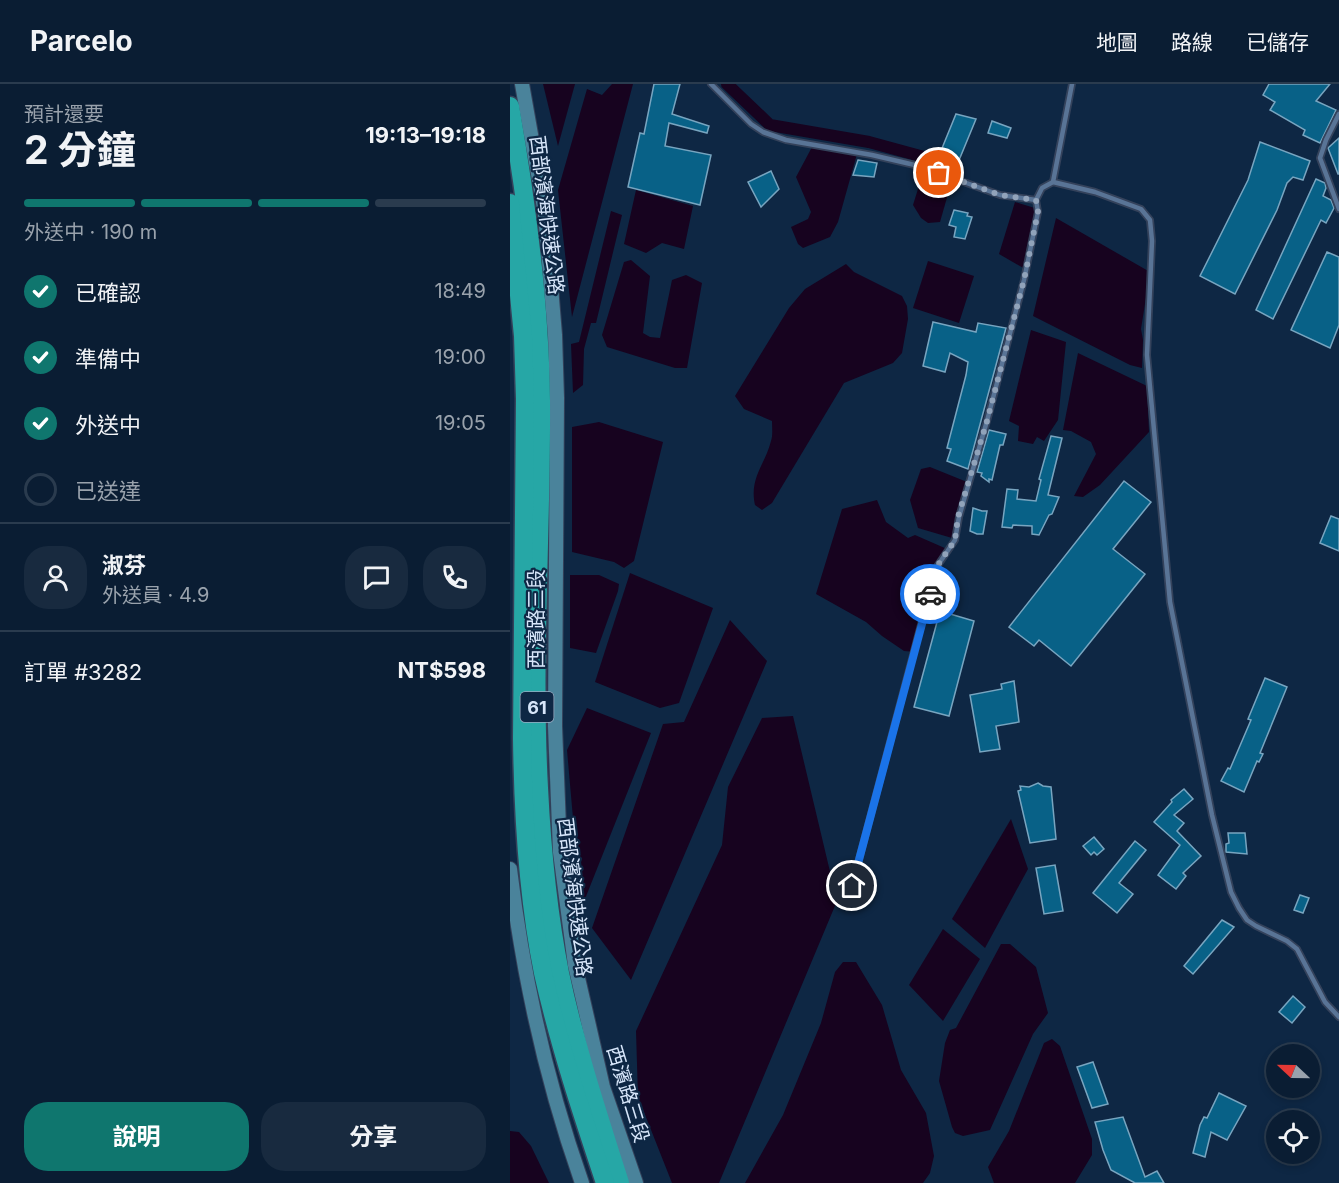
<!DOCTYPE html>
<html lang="zh-TW">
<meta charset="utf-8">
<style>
:root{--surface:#0a1d33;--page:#182a3f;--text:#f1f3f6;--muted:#99a2ac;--line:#2a3b4e;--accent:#0f766e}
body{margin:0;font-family:Inter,"Noto Sans TC",sans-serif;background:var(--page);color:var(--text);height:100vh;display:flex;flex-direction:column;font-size:22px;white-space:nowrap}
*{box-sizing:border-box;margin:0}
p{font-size:20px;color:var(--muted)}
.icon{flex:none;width:33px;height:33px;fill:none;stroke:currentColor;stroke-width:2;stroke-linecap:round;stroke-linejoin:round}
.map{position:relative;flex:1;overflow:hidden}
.panel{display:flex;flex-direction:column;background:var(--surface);width:510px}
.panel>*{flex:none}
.needle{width:39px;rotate:292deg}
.buttons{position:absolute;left:756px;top:960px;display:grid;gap:12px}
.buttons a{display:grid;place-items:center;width:54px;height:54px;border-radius:50%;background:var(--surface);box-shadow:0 3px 9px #0003,0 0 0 2px var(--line);font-size:30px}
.pin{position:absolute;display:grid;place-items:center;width:51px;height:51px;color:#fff;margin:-26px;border:3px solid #fff;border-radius:50%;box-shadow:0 2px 6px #0007}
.courier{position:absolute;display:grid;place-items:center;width:60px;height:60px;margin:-30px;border:4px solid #1a73e8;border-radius:50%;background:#fff;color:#222;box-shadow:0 2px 8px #0007}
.summary em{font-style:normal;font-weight:700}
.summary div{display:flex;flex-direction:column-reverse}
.summary{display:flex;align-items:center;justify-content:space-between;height:102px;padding:0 24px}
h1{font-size:39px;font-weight:700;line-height:45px}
.bar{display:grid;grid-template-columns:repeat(4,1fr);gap:9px 6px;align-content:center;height:72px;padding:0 24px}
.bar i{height:8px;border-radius:4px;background:var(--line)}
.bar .current{background:var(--accent)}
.bar p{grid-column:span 4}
.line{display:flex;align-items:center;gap:15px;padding:0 24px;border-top:2px solid var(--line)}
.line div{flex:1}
.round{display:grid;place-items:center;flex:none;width:63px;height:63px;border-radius:24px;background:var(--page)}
ol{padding:0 24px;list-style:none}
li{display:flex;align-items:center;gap:18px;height:66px}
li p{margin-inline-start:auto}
li .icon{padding:6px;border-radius:50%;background:var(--accent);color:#fff;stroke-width:4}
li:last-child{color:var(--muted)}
li i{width:33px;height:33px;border:3px solid var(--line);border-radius:50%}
.primary-button{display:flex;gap:12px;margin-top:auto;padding:12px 24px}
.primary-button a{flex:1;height:69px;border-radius:24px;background:var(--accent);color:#fff;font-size:24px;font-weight:700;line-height:69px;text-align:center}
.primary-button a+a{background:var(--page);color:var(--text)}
header{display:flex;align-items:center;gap:36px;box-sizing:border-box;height:84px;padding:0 30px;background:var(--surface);border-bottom:2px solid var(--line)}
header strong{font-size:28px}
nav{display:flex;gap:33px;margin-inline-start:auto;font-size:21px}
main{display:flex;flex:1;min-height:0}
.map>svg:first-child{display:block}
.water{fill:#17031f}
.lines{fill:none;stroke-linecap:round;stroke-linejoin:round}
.canal{stroke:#17031f;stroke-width:12}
.building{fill:#086187;stroke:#78a5c0;stroke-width:1.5}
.lane-casing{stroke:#34425b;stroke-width:8}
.secondary-casing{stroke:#34425b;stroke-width:16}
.highway-casing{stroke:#34425b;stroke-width:21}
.lane{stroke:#597496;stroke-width:4.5}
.secondary{stroke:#4a839b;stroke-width:14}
.highway{stroke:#26a7a6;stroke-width:18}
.done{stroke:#91a3ba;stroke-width:6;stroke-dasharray:0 10.8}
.route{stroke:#1a73e8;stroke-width:8}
.labels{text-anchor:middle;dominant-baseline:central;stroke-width:4.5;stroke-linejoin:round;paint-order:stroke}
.shield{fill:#0e2744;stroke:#9badc3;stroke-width:1.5}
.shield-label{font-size:18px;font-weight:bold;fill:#d7e6fa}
.street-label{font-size:20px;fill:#d7e6fa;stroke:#0e2744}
</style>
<header>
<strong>Parcelo</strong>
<nav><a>地圖</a><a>路線</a><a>已儲存</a></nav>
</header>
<main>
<section class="panel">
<div class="summary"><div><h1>2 分鐘</h1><p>預計還要</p></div><em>19:13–19:18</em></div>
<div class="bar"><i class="current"></i><i class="current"></i><i class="current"></i><i></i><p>外送中 · 190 m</p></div>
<ol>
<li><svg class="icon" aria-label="check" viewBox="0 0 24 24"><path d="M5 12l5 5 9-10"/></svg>已確認<p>18:49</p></li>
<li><svg class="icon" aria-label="check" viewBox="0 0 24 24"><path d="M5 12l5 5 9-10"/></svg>準備中<p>19:00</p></li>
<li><svg class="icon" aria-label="check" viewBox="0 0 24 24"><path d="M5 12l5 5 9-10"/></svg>外送中<p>19:05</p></li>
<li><i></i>已送達</li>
</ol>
<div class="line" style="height:108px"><a class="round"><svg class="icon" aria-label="person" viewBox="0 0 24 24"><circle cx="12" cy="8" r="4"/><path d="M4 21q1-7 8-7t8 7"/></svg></a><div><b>淑芬</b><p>外送員 · 4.9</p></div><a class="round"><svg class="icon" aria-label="chat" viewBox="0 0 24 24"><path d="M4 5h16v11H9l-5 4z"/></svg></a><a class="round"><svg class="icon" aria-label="phone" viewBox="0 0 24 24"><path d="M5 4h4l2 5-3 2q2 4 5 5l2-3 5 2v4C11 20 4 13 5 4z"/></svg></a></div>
<div class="line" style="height:78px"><div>訂單 #3282</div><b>NT$598</b></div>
<div class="primary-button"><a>說明</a><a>分享</a></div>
</section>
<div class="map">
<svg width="829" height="1099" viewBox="0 0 829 1099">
<rect width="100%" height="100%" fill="#0e2744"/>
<g class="water">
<polygon points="33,0 65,0 48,62"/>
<polygon points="102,0 123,0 62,233 48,106 77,5 92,11"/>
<polygon points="310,62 347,70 328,138 320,153 293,164 288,160 281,143 298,135 301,128 286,93 302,63"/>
<polygon points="412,92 440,103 430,138 418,139 411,134 403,121"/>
<polygon points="126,106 183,122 174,165 152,159 136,169 114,160"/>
<polygon points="505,118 528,125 515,185 489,170"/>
<polygon points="101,127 112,131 86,239 81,239 74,265 73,301 63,309 61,260 69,258"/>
<polygon points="546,134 640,188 631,245 633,256 632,284 620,281 523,232"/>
<polygon points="121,176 140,192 133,249 140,253 150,254 162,196 176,191 192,199 177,284 165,284 97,263 92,251 114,178"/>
<polygon points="418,177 464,192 449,239 403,224"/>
<path d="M336 180 344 188 392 212 397 222 398 235 392 269 383 279 334 299 262 419 252 426 245 421C239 394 255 381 261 357 263 351 262 344 262 337L234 325 225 312 279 224 295 205Z"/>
<polygon points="521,246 556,258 548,336 534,357 527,353 523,360 508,357 509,342 499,337"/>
<polygon points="568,269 637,302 639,348 590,401 573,413 564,412 586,370 581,358 561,347 553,346"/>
<polygon points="89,338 153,358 124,477 114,484 104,478 62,468 62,343"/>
<polygon points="420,383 457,398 442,454 408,444 400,416 411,385"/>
<polygon points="367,416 376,438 398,454 405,451 437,465 430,477 406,568 394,567 372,552 356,538 306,510 332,425"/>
<polygon points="120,489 203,524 169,619 150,624 85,598"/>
<polygon points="60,491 89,491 109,500 108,507 86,569 60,564"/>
<polygon points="220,536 257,577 121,896 82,844 153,640 174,638"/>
<polygon points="77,624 141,649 71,825 57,666"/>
<polygon points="283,632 327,817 209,1099 162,1099 128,1013 126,947 212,761 218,703 252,634"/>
<polygon points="501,735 518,785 475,864 442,835"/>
<polygon points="433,845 470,875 433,937 399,901"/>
<polygon points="491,860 500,860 526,883 538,929 523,950 480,1046 453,1052 445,1049 442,1043 429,997 435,959 440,946 446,944"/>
<polygon points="333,878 346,878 372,921 391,986 416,1029 424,1072 420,1089 413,1099 235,1099 273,1031 311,939 325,888"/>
<polygon points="542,955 550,962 582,1055 582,1071 565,1099 484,1099 478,1083 499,1047 534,959"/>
<polygon points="0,1047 9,1048 21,1062 39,1099 0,1099"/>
</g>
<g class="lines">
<polyline class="canal" points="217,0 260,41 359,58 425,76"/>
</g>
<g class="building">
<polygon points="144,0 170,0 162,30 199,42 197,49 159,39 155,62 201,71 190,121 118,103 130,49 134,50"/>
<polygon points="759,0 820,0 806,17 826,26 810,59 793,51 795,46 760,26 765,18 753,11"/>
<polygon points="446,30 466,35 447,81 428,74"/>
<polygon points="482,37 501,44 497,54 478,49"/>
<polygon points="829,54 829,90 828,90 818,64"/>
<polygon points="750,58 800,77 793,96 783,93 777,99 767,126 725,210 690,192 738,96"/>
<polygon points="348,76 367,79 364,93 343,91"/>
<polygon points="261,87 269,105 251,123 238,98"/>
<polygon points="806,95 815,99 816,104 813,112 821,116 824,124 816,139 811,136 763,235 746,226"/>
<polygon points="444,126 458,129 457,132 462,133 455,155 444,153 446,143 439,141"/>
<polygon points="817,168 829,173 829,241 820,264 781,246"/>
<polygon points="423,238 466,248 468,239 496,244 458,385 437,377 441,365 437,364 456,291 458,278 440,269 435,288 413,282"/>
<polygon points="479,346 496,350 493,361 490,361 482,396 479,395 479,398 471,392 472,389 467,388"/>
<polygon points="541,352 552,354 538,411 549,413 542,430 539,431 529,451 522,450 522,442 503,441 502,444 492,443 497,405 508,406 507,415 526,417 531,396 529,395"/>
<polygon points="614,397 641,418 603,465 635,490 561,582 529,556 524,562 499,543"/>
<polygon points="463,424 472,427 477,427 473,450 467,450 460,447"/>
<polygon points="821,432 829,435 829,467 810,459"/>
<polygon points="430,527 464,537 439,632 404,623"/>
<polygon points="755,594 777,603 750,669 753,670 749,678 747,677 734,708 711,697 718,684 720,685 741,636 738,635"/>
<polygon points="504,597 509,638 486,642 490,665 470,668 460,611 492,605 491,600"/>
<polygon points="528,699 533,702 541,703 546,755 520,759 508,707 511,706 510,702 519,703"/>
<polygon points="674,705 683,715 664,731 674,739 667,747 691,772 673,789 676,792 666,805 648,791 670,761 644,738 662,718 661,716"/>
<polygon points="718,749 735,749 737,770 716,768 716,760 719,759"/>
<polygon points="584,753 594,765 587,771 584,768 581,771 573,762"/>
<polygon points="625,757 636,766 609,799 623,810 607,829 583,809"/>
<polygon points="545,781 553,827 534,830 526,784"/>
<polygon points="790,811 799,814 793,829 784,826"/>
<polygon points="712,836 724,843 683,890 674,882"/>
<polygon points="783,912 795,923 782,939 769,928"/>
<polygon points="583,978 598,1020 582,1024 567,983"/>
<polygon points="709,1009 736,1022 717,1056 701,1048 695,1073 683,1069 690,1041 694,1033 697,1034"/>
<polygon points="613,1033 635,1093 647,1087 654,1099 625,1099 601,1086 593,1066 585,1038"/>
</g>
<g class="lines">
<defs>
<g id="lane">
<polyline points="201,0 241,40 253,48 276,56 362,71 409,82 490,111 526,116"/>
<polyline points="829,30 816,56 810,74 829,125"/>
<polyline points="543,98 562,0"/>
<polyline points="342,802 426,484 445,456 449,433 477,337 514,196 528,128 526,116 532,104 543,98 585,108 631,125 640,136 642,157 637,271 660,518 702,731 721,808 729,824 737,836 746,842 777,857 787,865 815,918 829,933"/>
</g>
<g id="secondary">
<polyline points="12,0 35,129 45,251 47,314 45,642 50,768 65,881 77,933 93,1003 126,1099"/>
<path d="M0 785C13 892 36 997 72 1099"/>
</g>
<g id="highway">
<path d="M0 22C17 119 30 217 31 316 32 445 22 575 29 704 32 765 38 828 50 889 65 960 88 1030 110 1099"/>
<path d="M0 119 13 252 15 315 12 654C13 730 18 815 33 889 49 961 72 1030 95 1099"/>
</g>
</defs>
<use href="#lane" class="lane-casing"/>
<use href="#secondary" class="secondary-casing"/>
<use href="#highway" class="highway-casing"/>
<use href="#lane" class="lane"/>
<use href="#secondary" class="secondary"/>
<use href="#highway" class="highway"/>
</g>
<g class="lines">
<polyline class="done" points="420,510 426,484 445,456 448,433 477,337 514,196 528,128 526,116 490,111 429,89"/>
<polyline class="route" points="342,802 420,510"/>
</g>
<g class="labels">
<rect class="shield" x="10.5" y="608" width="33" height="30" rx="4.5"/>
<g class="shield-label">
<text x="27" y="623">61</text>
</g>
<g class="street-label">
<text transform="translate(37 131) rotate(83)">西部濱海快速公路</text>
<text transform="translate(26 535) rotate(-90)">西濱路三段</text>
<text transform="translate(65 813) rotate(83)">西部濱海快速公路</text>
<text transform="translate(118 1010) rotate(73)">西濱路三段</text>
</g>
</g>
</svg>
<div class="buttons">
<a><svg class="needle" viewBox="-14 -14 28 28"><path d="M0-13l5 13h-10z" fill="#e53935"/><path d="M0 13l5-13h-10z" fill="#99a2ac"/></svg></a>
<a><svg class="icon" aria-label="locate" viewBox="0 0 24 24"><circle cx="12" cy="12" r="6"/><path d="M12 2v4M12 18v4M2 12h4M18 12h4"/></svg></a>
</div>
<div class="pin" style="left:429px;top:89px;background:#ea580c"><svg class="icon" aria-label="bag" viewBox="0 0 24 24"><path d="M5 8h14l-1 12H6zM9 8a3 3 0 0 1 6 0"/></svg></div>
<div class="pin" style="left:342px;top:802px;background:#1f2937"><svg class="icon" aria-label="home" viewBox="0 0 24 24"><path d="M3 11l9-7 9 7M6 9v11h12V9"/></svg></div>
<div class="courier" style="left:420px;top:510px"><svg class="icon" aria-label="car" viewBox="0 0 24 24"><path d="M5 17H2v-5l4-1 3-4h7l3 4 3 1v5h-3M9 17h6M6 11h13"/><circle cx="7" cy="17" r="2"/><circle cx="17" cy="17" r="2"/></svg></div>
</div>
</main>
